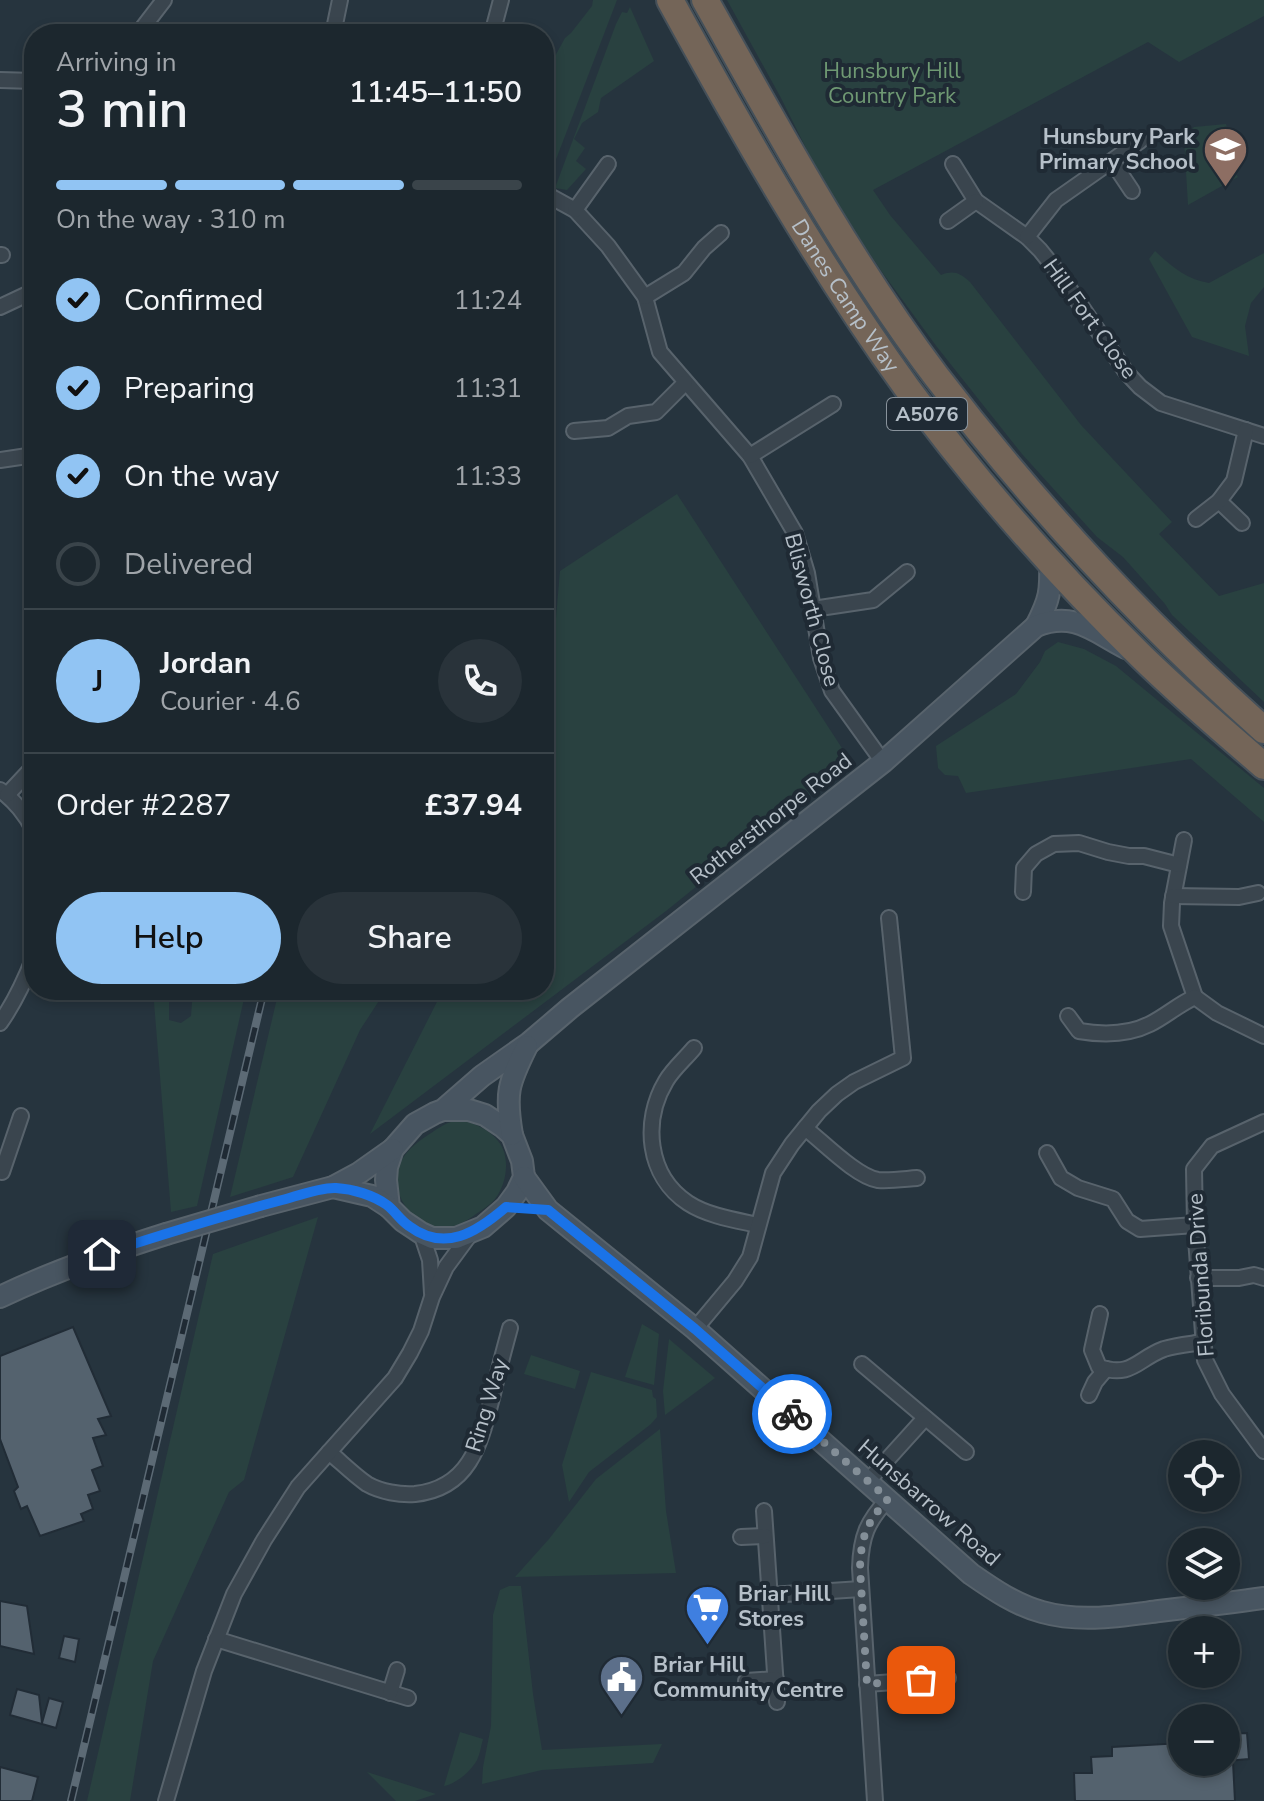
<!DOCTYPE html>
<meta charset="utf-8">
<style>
:root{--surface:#1c272e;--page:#29333a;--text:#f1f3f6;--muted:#a0a5aa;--line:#3a444a;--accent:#91c4f3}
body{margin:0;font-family:"Nunito Sans",sans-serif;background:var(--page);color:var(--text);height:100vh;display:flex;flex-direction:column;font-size:30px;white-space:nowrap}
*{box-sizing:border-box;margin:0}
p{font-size:26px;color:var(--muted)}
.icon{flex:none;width:44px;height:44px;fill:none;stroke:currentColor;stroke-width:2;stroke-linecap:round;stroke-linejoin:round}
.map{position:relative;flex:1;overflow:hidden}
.sheet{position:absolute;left:24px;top:24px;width:530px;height:976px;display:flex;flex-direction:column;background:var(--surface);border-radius:32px;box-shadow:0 4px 12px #0003,0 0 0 2px var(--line)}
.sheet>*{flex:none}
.tools{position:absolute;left:1168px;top:1440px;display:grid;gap:16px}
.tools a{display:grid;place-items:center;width:72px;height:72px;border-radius:50%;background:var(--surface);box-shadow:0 4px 12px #0003,0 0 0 2px var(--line);font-size:40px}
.pin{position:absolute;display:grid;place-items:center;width:68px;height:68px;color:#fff;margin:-34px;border-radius:16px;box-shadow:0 4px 12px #0006}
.courier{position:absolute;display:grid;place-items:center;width:80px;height:80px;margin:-40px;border:6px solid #1a73e8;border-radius:50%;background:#fff;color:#222;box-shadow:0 2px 10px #0007}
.headline em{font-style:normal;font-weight:600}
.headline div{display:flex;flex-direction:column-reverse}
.headline{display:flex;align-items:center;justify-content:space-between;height:136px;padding:0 32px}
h1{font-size:52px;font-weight:600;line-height:60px}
.bar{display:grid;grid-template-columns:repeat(4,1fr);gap:12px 8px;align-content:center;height:96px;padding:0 32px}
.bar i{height:10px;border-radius:6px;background:var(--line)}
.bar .selected{background:var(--accent)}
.bar p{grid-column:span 4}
.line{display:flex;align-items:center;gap:20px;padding:0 32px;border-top:2px solid var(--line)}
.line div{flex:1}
.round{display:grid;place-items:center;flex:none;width:84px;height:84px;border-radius:42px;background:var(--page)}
ol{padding:0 32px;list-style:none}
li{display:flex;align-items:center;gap:24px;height:88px}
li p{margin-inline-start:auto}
li .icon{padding:8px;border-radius:50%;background:var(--accent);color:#111;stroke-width:4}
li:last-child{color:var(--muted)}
li i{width:44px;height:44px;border:4px solid var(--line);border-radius:50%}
.action{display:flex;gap:16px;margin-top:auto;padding:16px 32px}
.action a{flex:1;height:92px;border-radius:48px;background:var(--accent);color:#111;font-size:32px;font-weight:600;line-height:92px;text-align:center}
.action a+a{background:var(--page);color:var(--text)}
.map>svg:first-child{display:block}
.green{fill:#294140}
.building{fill:#54626e;stroke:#212c36;stroke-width:2}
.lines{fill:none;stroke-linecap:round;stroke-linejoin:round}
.street-casing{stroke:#58636c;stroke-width:18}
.secondary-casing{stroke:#58636c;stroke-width:24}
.highway-casing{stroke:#455059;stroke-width:30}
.street{stroke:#3a454e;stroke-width:14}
.secondary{stroke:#485561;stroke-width:20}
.highway{stroke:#746558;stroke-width:26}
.rail-casing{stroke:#5c6a75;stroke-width:8}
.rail{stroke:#1f2a34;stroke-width:5;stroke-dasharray:15;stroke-linecap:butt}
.secondary-bridge-casing{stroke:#58636c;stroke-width:24;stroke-linecap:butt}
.secondary-bridge{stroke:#485561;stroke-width:20}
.done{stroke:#848f98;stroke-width:8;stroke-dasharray:0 14.4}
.route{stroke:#1a73e8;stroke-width:10}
.labels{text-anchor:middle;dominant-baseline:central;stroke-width:8;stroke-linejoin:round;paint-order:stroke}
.shield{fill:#1f2a34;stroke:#89939c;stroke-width:2}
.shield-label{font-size:20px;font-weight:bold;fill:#b6c0c9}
.park-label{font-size:22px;fill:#6f9973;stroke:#1f2a34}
.poi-label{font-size:22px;font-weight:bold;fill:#b6c0c9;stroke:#1f2a34;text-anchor:start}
.street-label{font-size:22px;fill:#b6c0c9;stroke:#1f2a34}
</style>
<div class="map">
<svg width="1264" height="1801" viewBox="0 0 1264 1801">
<rect width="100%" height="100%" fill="#26343e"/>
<g class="green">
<polygon points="593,0 617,0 547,183 544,182 544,76 565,38 571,33 592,6"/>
<path d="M727 0H1264V16L1179 62 1148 42 873 190 890 215 941 275C954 270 960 273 970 282L1081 425 1172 522 1159 534 1219 596 1264 583V702L1172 615 1165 604 1123 557 1097 537 1022 454 937 347 882 272 826 188 781 98Z"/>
<polygon points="630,7 654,61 601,98 598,112 582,123 574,139 585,148 576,161 586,169 567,190 555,188 616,24 622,12 627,13"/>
<polygon points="1226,124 1231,141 1226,161 1238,177 1188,205 1184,139 1194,127"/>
<path d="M1155 251C1172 267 1186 279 1209 283L1264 253V287L1251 303 1245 326 1249 356 1192 337 1149 259Z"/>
<polygon points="677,494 851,762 666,911 370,1134 443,990 544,990 544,676 554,641 560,571"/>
<polygon points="1058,642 1084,649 1116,666 1264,788 1264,822 1191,759 966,793 958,776 945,775 938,768 936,746 1016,694 1040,662 1045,651"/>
<polygon points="153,990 169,990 169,1020 181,1023 191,1016 193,990 246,990 197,1206 171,1212"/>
<polygon points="279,990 386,990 360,1030 293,1177 230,1197"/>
<path d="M461 1120C474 1123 490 1130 498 1141 511 1156 507 1184 495 1199 490 1205 483 1209 476 1214 464 1223 452 1230 436 1227 411 1222 389 1192 399 1166 404 1152 416 1143 428 1135 439 1128 447 1121 461 1120Z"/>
<polygon points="318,1217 244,1480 229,1492 153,1661 130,1801 87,1801 213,1254"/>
<polygon points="642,1324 659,1334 654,1385 625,1377"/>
<polygon points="669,1339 715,1378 665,1415 663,1391"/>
<polygon points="531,1355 580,1371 575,1389 524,1374"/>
<polygon points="591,1372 652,1390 653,1397 656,1399 657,1417 651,1424 589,1472 569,1502 562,1465"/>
<polygon points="660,1429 666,1511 676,1573 515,1577 549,1539 596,1479"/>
<polygon points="509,1586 521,1586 533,1694 542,1750 662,1744 653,1763 542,1770 482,1784 483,1767 491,1726 493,1615 500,1590"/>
<path d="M460 1732 483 1739C481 1746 480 1754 477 1760 471 1771 456 1784 444 1786Z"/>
<polygon points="367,1772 436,1794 415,1801 396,1801"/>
</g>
<g class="building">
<polygon points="73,1327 111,1416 98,1419 106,1435 93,1438 103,1466 92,1470 100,1491 88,1495 93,1509 81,1514 84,1521 40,1536 27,1506 21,1509 14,1491 18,1487 0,1439 0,1356"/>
<polygon points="0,1601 27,1606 34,1654 0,1646"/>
<polygon points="64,1636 79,1639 75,1662 59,1658"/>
<polygon points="17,1689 39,1695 42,1723 49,1698 63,1702 56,1728 10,1715"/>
<polygon points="1247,1733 1249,1759 1226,1761 1226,1734"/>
<polygon points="1182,1743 1182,1762 1233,1762 1235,1801 1075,1801 1074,1773 1092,1773 1091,1757 1112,1756 1112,1747"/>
<polygon points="0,1767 38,1777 32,1801 0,1801"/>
</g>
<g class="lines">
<defs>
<g id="street">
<polyline points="138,34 164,0"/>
<polyline points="333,34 340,0"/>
<polyline points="492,34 501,0"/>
<polyline points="0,80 34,81"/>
<polyline points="1112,161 1132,191"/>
<polyline points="953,164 976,201 1027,237 1040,250 1060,275 1126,372 1140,387 1161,403 1264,436"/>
<polyline points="544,193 575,210 608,246 645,297 660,352 750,456 795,533 807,573 821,658 832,691 883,762"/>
<polyline points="575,210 608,164"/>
<polyline points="948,221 976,201"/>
<polyline points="1027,237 1056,200 1140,141"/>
<polyline points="0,255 2,255"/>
<polyline points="645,297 684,273 704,248 721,233"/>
<polyline points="0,307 34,291"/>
<polyline points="574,431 608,428 628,416 656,412 685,383"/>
<polyline points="750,456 833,404"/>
<polyline points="0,460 34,455"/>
<polyline points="1219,501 1242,523"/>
<polyline points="1196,519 1219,501 1234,481 1246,430"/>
<polyline points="813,609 873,600 907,572"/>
<path d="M0 790C14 800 27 816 34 831"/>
<polyline points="7,795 34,766"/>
<polyline points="1184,840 1172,903 1171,926 1195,997"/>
<polyline points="1023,892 1024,868 1036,854 1054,844 1079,843 1108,852 1129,856 1144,856 1179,865"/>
<polyline points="1173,896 1239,897 1258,893"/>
<path d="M1068 1016 1079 1031C1103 1035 1128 1035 1150 1024 1166 1016 1179 1004 1195 997L1217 1013 1264 1036"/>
<path d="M0 1023C15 1002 25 980 34 957"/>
<path d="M694 1048C685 1059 673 1069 666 1081 642 1121 647 1176 688 1203 708 1216 735 1220 758 1225"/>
<polyline points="1264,1122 1212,1146 1194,1169 1195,1225 1205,1360 1222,1394 1264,1451"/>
<path d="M805 1128C823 1142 857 1177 878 1180 890 1181 904 1179 917 1178"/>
<polyline points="1047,1153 1061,1178 1078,1188 1113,1199 1127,1221 1140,1229 1195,1225"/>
<polyline points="2,1172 21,1116"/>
<polyline points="421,1233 430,1260 432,1293"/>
<polyline points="1198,1278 1239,1278 1254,1275 1264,1278"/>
<path d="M1100 1314 1092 1350 1099 1367C1132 1378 1137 1359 1164 1349 1177 1345 1191 1344 1203 1342"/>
<polyline points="695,1329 735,1281 750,1257 773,1173 792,1144 819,1111 837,1094 854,1082 903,1058 889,918"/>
<polyline points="862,1364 966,1452"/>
<polyline points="1089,1395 1095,1382 1106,1369"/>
<path d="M329 1452C341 1462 354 1475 367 1484 381 1492 400 1495 415 1494 472 1488 481 1440 493 1394 498 1372 504 1350 510 1328"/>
<polyline points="868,1481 925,1418"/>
<polyline points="764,1511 777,1702"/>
<polyline points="741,1537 765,1536"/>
<polyline points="770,1595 861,1589"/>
<polyline points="216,1639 408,1698"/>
<polyline points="746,1681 776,1679"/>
<polyline points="867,1684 948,1678"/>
<polyline points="390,1693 397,1670"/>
<polyline points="166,1801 204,1671 234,1594 264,1540 298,1487 395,1378 410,1353 421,1331 432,1297 446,1267 471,1233"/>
<path d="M875 1801 860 1568C861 1536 867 1522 888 1499"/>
</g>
<g id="secondary">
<path d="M1036 626C1050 599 1051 591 1050 561"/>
<path d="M443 1110H469L485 1115 503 1127 512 1135 522 1161 524 1177 517 1192 506 1207 483 1227 456 1238H432L421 1233 403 1221 389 1207 386 1180 387 1167 393 1149 415 1124 435 1113 443 1110 482 1076 529 1043 570 1008 883 762 1036 626C1074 611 1093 631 1126 648"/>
<path d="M512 1135C505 1093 508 1084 527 1046"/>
<path d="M524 1177 548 1210 695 1329 971 1574C994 1590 1016 1605 1042 1612 1081 1623 1120 1616 1159 1611 1194 1607 1229 1603 1264 1598"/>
<polyline points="333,1187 372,1196 389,1207"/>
<polyline points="261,1206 333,1187 359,1173 393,1149"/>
<path d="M0 1297C54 1271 109 1252 166 1234"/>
</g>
<g id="highway">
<path id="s1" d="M670 0C743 133 818 265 907 388 976 482 1058 575 1142 657 1181 695 1223 731 1264 766"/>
<path d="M705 0C777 128 847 258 936 376 1034 504 1144 623 1264 730"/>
</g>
</defs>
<use href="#street" class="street-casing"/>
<use href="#secondary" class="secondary-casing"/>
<use href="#highway" class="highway-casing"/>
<use href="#street" class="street"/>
<use href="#secondary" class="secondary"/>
<use href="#highway" class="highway"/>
<defs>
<polyline id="rail" points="71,1801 264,990"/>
</defs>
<use href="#rail" class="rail-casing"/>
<use href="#rail" class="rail"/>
<defs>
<polyline id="secondary-bridge" points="166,1234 261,1206"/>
</defs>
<use href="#secondary-bridge" class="secondary-bridge-casing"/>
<use href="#secondary-bridge" class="secondary-bridge"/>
</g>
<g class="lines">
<path class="done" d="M792 1414 888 1499C867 1522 861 1536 860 1568L867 1684 921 1680"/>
<path class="route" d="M102 1254C161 1235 222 1216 282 1200 297 1196 321 1187 336 1188 353 1189 373 1195 387 1205 395 1211 400 1220 409 1226 445 1253 477 1232 506 1207L548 1210 695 1329 792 1414"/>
</g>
<defs>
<symbol id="school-pin" viewBox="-11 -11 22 30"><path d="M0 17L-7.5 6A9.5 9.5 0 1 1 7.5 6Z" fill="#8d6e63" stroke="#1f2a34"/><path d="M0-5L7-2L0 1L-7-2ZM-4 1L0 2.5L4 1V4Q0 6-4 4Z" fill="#fff"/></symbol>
<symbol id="supermarket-pin" viewBox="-11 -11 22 30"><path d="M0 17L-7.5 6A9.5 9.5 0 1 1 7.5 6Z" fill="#3f7fe0" stroke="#1f2a34"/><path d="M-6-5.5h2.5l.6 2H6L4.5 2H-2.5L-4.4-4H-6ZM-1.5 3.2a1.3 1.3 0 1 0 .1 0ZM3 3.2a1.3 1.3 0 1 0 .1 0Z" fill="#fff"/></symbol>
<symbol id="civic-pin" viewBox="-11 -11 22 30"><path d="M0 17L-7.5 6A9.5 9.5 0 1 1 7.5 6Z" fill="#5c6f8a" stroke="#1f2a34"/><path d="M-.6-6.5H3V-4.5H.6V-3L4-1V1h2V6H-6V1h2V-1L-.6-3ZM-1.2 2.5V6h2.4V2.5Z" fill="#fff"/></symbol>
</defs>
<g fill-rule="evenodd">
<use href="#school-pin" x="1200" y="124" width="51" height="69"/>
<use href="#supermarket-pin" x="682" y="1582" width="51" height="69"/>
<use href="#civic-pin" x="596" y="1652" width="51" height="69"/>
</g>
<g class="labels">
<rect class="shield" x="887" y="398" width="80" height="32" rx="6"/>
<g class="shield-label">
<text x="927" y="414">A5076</text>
</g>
<g class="park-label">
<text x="892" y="71">Hunsbury Hill<tspan x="892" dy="25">Country Park</tspan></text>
</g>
<g class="poi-label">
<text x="1195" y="137" text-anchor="end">Hunsbury Park<tspan x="1195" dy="25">Primary School</tspan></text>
<text x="738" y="1594">Briar Hill<tspan x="738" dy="25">Stores</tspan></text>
<text x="653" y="1665">Briar Hill<tspan x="653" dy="25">Community Centre</tspan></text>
</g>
<g class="street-label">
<text stroke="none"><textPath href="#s1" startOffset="344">Danes Camp Way</textPath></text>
<text transform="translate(1090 319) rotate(54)">Hill Fort Close</text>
<text transform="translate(812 610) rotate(75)">Blisworth Close</text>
<text transform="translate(771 819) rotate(-38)">Rothersthorpe Road</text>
<text transform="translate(1201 1275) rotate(-94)">Floribunda Drive</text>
<text transform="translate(487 1405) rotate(-73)">Ring Way</text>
<text transform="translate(929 1503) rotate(41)">Hunsbarrow Road</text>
</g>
</g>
</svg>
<div class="tools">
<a><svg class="icon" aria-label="locate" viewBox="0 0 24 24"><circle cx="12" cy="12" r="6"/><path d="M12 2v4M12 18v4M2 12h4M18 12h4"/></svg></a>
<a><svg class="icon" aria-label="layers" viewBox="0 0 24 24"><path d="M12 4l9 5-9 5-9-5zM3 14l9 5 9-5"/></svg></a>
<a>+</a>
<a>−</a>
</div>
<div class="pin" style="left:921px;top:1680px;background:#ea580c"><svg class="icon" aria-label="bag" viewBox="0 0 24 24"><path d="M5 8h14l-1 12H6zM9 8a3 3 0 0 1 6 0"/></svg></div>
<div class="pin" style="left:102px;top:1254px;background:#1f2937"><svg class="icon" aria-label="home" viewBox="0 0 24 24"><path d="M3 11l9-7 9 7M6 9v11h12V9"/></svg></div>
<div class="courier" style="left:792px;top:1414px"><svg class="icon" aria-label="bike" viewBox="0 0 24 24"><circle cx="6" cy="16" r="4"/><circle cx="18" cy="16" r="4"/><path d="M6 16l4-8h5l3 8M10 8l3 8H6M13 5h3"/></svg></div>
<section class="sheet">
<div class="headline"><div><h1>3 min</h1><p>Arriving in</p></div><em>11:45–11:50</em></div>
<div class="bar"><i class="selected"></i><i class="selected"></i><i class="selected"></i><i></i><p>On the way · 310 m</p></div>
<ol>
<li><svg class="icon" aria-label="check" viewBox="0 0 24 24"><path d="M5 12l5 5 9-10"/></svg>Confirmed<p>11:24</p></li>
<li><svg class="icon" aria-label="check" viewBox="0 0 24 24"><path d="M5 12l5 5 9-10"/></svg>Preparing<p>11:31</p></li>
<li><svg class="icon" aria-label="check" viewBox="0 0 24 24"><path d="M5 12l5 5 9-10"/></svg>On the way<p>11:33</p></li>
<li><i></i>Delivered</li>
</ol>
<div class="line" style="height:144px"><b class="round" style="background:var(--accent);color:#111">J</b><div><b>Jordan</b><p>Courier · 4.6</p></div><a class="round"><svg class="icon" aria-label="phone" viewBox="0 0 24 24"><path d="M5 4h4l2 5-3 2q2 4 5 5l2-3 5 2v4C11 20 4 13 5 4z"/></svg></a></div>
<div class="line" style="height:104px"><div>Order #2287</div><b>£37.94</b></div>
<div class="action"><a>Help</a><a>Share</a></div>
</section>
</div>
